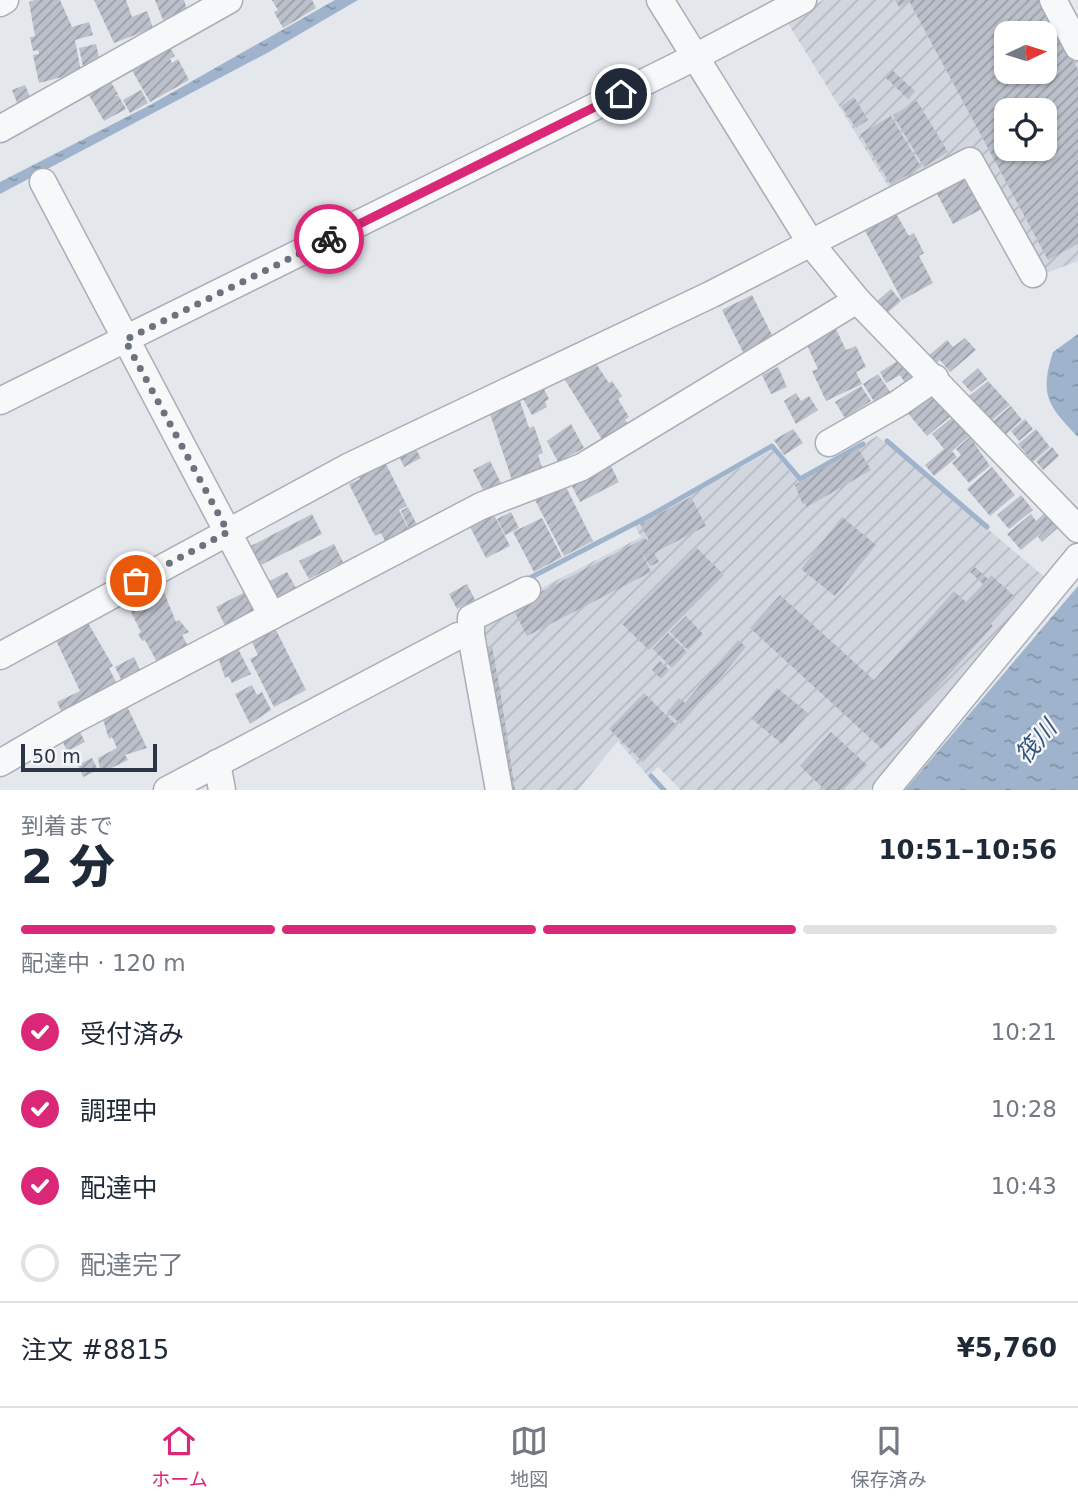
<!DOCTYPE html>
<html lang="ja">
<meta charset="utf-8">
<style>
:root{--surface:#fff;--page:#f6f6f7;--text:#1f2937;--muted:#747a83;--line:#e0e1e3;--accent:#db2777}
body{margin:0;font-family:"DejaVu Sans","Noto Sans JP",sans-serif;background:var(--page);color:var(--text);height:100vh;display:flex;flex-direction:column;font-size:26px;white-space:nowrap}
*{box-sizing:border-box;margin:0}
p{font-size:23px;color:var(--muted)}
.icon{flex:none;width:38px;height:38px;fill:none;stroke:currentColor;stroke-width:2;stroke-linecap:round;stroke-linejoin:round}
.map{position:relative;height:790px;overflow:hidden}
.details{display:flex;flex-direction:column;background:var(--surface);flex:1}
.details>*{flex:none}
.needle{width:46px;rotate:86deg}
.fabs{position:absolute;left:994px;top:21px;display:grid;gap:14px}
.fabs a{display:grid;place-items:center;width:63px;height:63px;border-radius:14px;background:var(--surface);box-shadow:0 2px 5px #0004;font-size:35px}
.scale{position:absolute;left:21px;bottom:18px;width:136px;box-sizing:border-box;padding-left:7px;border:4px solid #2b3445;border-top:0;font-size:19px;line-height:24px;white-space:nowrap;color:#2b3445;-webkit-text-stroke:5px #f4f6f9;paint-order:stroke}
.pin{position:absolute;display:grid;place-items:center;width:60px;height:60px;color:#fff;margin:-30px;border:4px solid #fff;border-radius:50%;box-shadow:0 2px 7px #0007}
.courier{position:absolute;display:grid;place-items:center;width:70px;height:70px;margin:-35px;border:5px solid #db2777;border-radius:50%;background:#fff;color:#222;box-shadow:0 2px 9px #0007}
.headline em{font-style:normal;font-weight:800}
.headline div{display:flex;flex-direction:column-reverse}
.headline{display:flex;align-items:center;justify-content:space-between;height:119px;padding:0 21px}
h1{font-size:46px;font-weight:800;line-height:52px}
.bar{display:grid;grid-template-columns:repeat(4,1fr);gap:10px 7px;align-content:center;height:84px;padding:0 21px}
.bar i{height:9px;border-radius:5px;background:var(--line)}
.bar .current{background:var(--accent)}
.bar p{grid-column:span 4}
.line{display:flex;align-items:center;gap:18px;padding:0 21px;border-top:2px solid var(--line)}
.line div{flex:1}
ol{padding:0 21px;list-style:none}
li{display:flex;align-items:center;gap:21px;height:77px}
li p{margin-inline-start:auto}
li .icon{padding:7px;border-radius:50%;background:var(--accent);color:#fff;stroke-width:4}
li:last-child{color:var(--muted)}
li i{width:38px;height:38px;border:4px solid var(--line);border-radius:50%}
.tab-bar{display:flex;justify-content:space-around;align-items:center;height:98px;border-top:2px solid var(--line);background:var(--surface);font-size:19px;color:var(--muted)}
.tab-bar a{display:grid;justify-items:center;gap:4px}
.tab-bar .current{color:var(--accent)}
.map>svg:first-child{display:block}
.industrial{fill:url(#industrial-furrows);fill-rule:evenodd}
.water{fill:url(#water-ripples)}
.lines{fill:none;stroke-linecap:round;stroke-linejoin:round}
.stream{stroke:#9fb4cc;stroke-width:5}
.building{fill:url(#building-hatch);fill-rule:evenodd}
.minor-casing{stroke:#a9aeb7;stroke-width:29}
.minor{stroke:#f7f8fa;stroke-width:26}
.done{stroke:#6c737f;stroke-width:7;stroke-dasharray:0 12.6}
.route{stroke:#db2777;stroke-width:9}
.labels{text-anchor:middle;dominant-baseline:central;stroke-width:5;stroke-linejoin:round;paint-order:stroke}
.water-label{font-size:24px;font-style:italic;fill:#34527a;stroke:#f4f6f9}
</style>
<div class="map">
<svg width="1078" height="790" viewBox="0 0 1078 790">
<defs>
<pattern id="industrial-furrows" width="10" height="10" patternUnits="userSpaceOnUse" patternTransform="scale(1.75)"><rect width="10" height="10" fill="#d2d6de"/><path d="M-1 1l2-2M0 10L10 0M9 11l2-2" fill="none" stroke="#b4b8c0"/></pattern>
<pattern id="water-ripples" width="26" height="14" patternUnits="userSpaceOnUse" patternTransform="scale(1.75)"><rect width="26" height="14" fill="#9fb4cc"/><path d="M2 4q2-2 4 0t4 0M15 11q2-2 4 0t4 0" fill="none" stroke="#8293a7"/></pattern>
<pattern id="building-hatch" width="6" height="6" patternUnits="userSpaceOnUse" patternTransform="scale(1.75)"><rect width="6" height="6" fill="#bbc0ca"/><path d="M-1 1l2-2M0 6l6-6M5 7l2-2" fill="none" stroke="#989da6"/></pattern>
</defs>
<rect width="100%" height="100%" fill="#e4e7ec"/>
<g class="industrial">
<path d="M823 0H1046L1078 60V261L1046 273 974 147 890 189 786 20ZM1006 33H1045V72H1006ZM1006 110H1045V149H1006Z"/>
<polygon points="877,436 1047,579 869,790 681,790 658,767 648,776 618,741 578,790 506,790 475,622 641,537 635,526 772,450 798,481"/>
</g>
<g class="water">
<polygon points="335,0 358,0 269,52 0,194 0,182 150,105"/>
<path d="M1078 334V437C1048 406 1039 395 1053 352Z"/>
<polygon points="1078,586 1078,790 905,790"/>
</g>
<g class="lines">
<g class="stream">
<polyline points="887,441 987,527"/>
<polyline points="524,581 653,514 772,446 800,479 863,444"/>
<polyline points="651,776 664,790"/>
</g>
</g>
<g class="building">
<polygon points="35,0 60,0 72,27 89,22 93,35 75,40 81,72 39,83 33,55 39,54 38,50 33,51 30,37 35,36 29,2"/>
<polygon points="94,0 126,0 132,17 147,11 153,28 114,43"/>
<polygon points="155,0 184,0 187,10 163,20"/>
<polygon points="272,0 312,0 316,8 283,28 274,12 278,10"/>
<path d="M895 0H1041L1078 70V244L1048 260 909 1 899 7ZM1006 33H1045V72H1006ZM1006 110H1045V149H1006Z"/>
<polygon points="96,44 100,62 83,66 79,48"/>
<polygon points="168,44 175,56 170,59 172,63 178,59 189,80 150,102 129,65"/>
<polygon points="892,70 915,91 908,99 886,78"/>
<polygon points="108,77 118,94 112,97 118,95 126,109 104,121 86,90"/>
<polygon points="25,85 31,99 18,105 12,90"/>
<polygon points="141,90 148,103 130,113 123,100"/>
<polygon points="854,97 868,120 856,128 841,106"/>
<polygon points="917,101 948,152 924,167 893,115"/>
<polygon points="891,116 921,167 891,185 860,134"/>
<polygon points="960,174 982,209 953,224 934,188"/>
<polygon points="895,212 909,236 914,233 924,253 919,256 933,283 902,300 864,229"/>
<polygon points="891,289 901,301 887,313 877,301"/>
<polygon points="752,295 775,341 745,356 722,310"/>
<polygon points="836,329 846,350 856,346 866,367 856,372 862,384 826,401 812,371 818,369 806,343"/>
<polygon points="965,338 976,350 950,372 940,360 935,364 928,356 947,340 953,347"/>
<polygon points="589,353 609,383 612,381 622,396 618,399 629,417 625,420 628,424 603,441 565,380"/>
<polygon points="899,360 914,377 905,383 900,375 886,383 880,372"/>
<polygon points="778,367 787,387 771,394 762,375"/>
<polygon points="978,368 987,379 971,392 962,382"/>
<polygon points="878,374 891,393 875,403 863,384"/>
<polygon points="988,381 1010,405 990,422 968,397"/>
<polygon points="861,386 871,401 845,418 835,402"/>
<polygon points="543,387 549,399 545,402 547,407 532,415 520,393"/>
<polygon points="930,391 951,416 927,436 906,411"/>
<polygon points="796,393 801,401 809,396 818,410 796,424 784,401"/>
<polygon points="519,398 529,428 534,426 543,453 538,455 543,470 512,480 488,408"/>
<polygon points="1011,406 1022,420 1005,435 993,421"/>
<polygon points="955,415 971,435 952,451 957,457 934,476 925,465 944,449 932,434"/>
<polygon points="1025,419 1033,429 1019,441 1011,431"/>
<polygon points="571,424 584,448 558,462 547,441"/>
<polygon points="793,429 803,443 784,455 774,440"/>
<polygon points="1036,429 1050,447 1033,462 1018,444"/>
<polygon points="970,437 990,466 969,483 952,463 961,455 956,449"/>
<polygon points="1052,447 1059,456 1043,470 1036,461"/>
<polygon points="415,448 421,458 404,467 399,456"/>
<polygon points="858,448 871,470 807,507 805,503 803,505 795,485"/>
<polygon points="382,456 407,506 399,510 409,530 385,541 381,533 375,536 349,484 360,479 355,470"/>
<polygon points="490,461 502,485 485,494 473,470"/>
<polygon points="609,462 619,482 580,502 570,482"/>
<polygon points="992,467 1015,495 990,516 967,489"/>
<polygon points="564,483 593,541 564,556 534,498"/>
<polygon points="1021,495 1033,510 1009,529 997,515"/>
<polygon points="691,497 706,526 654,553 659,562 650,566 640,549 651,572 527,636 512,607 645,538 651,544 640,524"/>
<polygon points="408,507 417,525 409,529 401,511"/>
<polygon points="1048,510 1061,525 1042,542 1038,537 1046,529 1021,550 1007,534 1031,514 1036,521"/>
<polygon points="511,512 519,528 505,535 497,519"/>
<polygon points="493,513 510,546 486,558 469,525"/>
<polygon points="312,514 322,534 259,566 249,547"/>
<polygon points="842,517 876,545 835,596 801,569"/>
<polygon points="542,518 562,557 534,572 513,532"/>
<polygon points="334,544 343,562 309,579 299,561"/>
<polygon points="697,548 724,575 649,650 622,624"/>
<polygon points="975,567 988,579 991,575 1015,597 991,624 993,626 882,749 750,628 780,595 874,680 954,591 966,602 983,584 970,572"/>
<polygon points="287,572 296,588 272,600 264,584"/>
<polygon points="155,582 161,594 164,592 176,622 179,620 189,632 182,635 188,646 157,662 145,640 142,641 138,634 141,632 124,598"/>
<polygon points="467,584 475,600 457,609 449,594"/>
<polygon points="249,590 260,611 226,628 216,607"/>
<polygon points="84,616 113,666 109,668 119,688 63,715 57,702 80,691 52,632"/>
<polygon points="686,616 703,634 688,650 670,632"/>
<polygon points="274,626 306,690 274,707 250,659 258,655 250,638"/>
<polygon points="668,633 687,652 672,668 653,649"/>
<polygon points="738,640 746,647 681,724 667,712 679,698 685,703"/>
<polygon points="236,645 251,674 232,683 228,676 225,678 217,654"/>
<polygon points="492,646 501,696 515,790 507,790 482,648"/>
<polygon points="134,657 142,674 123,683 115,667"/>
<polygon points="660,661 669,670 661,679 652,670"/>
<polygon points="252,685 257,695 262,692 271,710 250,724 235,694"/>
<polygon points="777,688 808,713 782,744 752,719"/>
<polygon points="644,693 677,726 643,762 609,729"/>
<polygon points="126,704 147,748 125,755 128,760 105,771 100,770 98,758 117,748 112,737 109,739 102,716"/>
<polygon points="79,730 85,742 67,751 61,738"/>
<polygon points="831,732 867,765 843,790 825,790 800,766"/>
<polygon points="92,758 98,770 83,777 78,765"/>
</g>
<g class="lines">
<defs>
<g id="minor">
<polyline points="660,0 812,245 857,300 1078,529"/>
<polyline points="1053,0 1078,47"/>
<polyline points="0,3 5,0"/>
<polyline points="0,129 229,0"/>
<polyline points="43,182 272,616"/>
<polyline points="0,401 695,57 803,0"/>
<polyline points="829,443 899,403 935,378"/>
<polyline points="471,635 471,618 527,590"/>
<polyline points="0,656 350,466 712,294 970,161 1033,274"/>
<polyline points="0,763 72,721 481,506 582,467 857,300"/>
<polyline points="217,763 222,790"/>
<polyline points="167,790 458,636 471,635 499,790"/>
<polyline points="886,790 1078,557"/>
</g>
</defs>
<use href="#minor" class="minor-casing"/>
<use href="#minor" class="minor"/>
</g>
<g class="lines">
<polyline class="done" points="136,581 228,532 125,340 329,239"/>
<polyline class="route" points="329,239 621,94"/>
</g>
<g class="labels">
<g class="water-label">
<text transform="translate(1036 742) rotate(-49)">筏川</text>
</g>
</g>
</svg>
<div class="fabs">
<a><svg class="needle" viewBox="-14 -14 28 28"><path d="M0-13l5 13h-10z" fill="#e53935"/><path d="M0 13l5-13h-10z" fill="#747a83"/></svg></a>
<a><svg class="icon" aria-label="locate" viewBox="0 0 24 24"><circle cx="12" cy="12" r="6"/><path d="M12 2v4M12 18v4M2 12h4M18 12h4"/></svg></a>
</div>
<div class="scale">50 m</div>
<div class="pin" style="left:136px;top:581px;background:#ea580c"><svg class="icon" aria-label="bag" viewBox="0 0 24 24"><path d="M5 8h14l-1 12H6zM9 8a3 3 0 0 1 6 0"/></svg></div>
<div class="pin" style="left:621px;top:94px;background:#1f2937"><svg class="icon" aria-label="home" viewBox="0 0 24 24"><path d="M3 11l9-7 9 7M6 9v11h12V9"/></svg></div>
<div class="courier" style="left:329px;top:239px"><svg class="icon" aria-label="bike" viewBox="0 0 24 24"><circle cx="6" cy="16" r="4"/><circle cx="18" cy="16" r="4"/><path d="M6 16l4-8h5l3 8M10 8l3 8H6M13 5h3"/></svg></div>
</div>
<section class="details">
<div class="headline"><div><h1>2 分</h1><p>到着まで</p></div><em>10:51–10:56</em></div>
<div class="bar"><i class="current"></i><i class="current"></i><i class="current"></i><i></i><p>配達中 · 120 m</p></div>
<ol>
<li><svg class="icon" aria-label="check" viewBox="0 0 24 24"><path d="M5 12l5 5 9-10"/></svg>受付済み<p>10:21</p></li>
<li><svg class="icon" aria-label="check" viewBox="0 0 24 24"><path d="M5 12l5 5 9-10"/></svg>調理中<p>10:28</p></li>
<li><svg class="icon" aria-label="check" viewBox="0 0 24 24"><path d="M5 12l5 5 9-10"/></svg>配達中<p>10:43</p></li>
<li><i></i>配達完了</li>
</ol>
<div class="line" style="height:91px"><div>注文 #8815</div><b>¥5,760</b></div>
</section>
<nav class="tab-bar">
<a class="current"><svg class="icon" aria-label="home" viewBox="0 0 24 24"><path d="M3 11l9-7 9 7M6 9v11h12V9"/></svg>ホーム</a>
<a><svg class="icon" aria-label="map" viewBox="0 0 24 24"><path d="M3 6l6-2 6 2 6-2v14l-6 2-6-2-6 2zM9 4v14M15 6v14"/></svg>地図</a>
<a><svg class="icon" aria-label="saved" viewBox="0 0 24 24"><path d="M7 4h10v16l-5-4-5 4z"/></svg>保存済み</a>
</nav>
